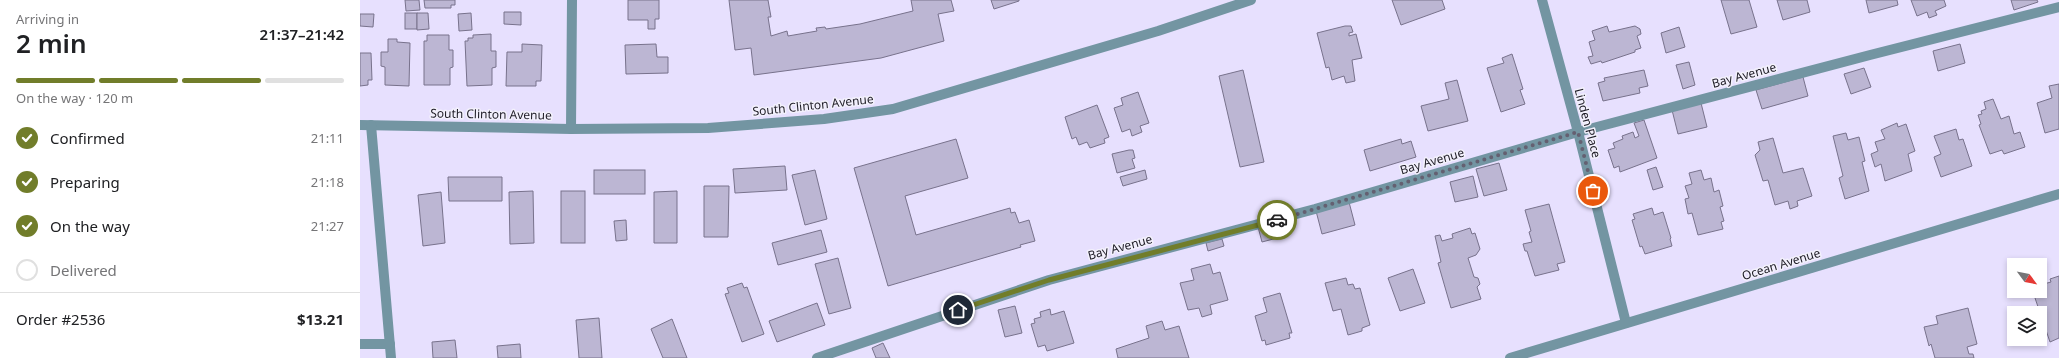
<!DOCTYPE html>
<meta charset="utf-8">
<style>
:root{--surface:#fff;--page:#f6f6f6;--text:#202124;--muted:#757577;--line:#e0e0e0;--accent:#717d2a}
body{margin:0;font-family:"Noto Sans",sans-serif;background:var(--page);color:var(--text);height:100vh;display:flex;flex-direction:column;font-size:15px;white-space:nowrap}
*{box-sizing:border-box;margin:0}
p{font-size:13px;color:var(--muted)}
.icon{flex:none;width:22px;height:22px;fill:none;stroke:currentColor;stroke-width:2;stroke-linecap:round;stroke-linejoin:round}
.map{position:relative;flex:1;overflow:hidden}
.panel{display:flex;flex-direction:column;background:var(--surface);width:360px}
.panel>*{flex:none}
.needle{width:26px;rotate:122deg}
.tools{position:absolute;left:1647px;top:258px;display:grid;gap:8px}
.tools a{display:grid;place-items:center;width:40px;height:40px;border-radius:0px;background:var(--surface);box-shadow:0 2px 6px #0003;font-size:20px}
.pin{position:absolute;display:grid;place-items:center;width:34px;height:34px;color:#fff;margin:-17px;border:2px solid #fff;border-radius:50%;box-shadow:0 1px 4px #0007}
.courier{position:absolute;display:grid;place-items:center;width:40px;height:40px;margin:-20px;border:3px solid #717d2a;border-radius:50%;background:#fff;color:#222;box-shadow:0 1px 5px #0007}
.overview em{font-style:normal;font-weight:600}
.overview div{display:flex;flex-direction:column-reverse}
.overview{display:flex;align-items:center;justify-content:space-between;height:68px;padding:0 16px}
h1{font-size:26px;font-weight:600;line-height:30px}
.bar{display:grid;grid-template-columns:repeat(4,1fr);gap:6px 4px;align-content:center;height:48px;padding:0 16px}
.bar i{height:5px;border-radius:3px;background:var(--line)}
.bar .current{background:var(--accent)}
.bar p{grid-column:span 4}
.line{display:flex;align-items:center;gap:10px;padding:0 16px;border-top:1px solid var(--line)}
.line div{flex:1}
ol{padding:0 16px;list-style:none}
li{display:flex;align-items:center;gap:12px;height:44px}
li p{margin-inline-start:auto}
li .icon{padding:4px;border-radius:50%;background:var(--accent);color:#fff;stroke-width:4}
li:last-child{color:var(--muted)}
li i{width:22px;height:22px;border:2px solid var(--line);border-radius:50%}
main{display:flex;flex:1;min-height:0}
.map>svg:first-child{display:block}
.building{fill:#bcb6d3;stroke:#78728c}
.lines{fill:none;stroke-linecap:round;stroke-linejoin:round}
.minor{stroke:#7395a2;stroke-width:10}
.done{stroke:#646071;stroke-width:4;stroke-dasharray:0 7.2}
.route{stroke:#717d2a;stroke-width:5}
.labels{text-anchor:middle;dominant-baseline:central;stroke-width:3;stroke-linejoin:round;paint-order:stroke}
.street-label{font-size:12px;fill:#1d1b25;stroke:#f3f1fc}
</style>
<main>
<section class="panel">
<div class="overview"><div><h1>2 min</h1><p>Arriving in</p></div><em>21:37–21:42</em></div>
<div class="bar"><i class="current"></i><i class="current"></i><i class="current"></i><i></i><p>On the way · 120 m</p></div>
<ol>
<li><svg class="icon" aria-label="check" viewBox="0 0 24 24"><path d="M5 12l5 5 9-10"/></svg>Confirmed<p>21:11</p></li>
<li><svg class="icon" aria-label="check" viewBox="0 0 24 24"><path d="M5 12l5 5 9-10"/></svg>Preparing<p>21:18</p></li>
<li><svg class="icon" aria-label="check" viewBox="0 0 24 24"><path d="M5 12l5 5 9-10"/></svg>On the way<p>21:27</p></li>
<li><i></i>Delivered</li>
</ol>
<div class="line" style="height:52px"><div>Order #2536</div><b>$13.21</b></div>
</section>
<div class="map">
<svg width="1699" height="358" viewBox="0 0 1699 358">
<rect width="100%" height="100%" fill="#e7e0fe"/>
<g class="building">
<polygon points="45,0 59,0 60,10 46,11"/>
<polygon points="64,0 95,0 95,5 91,5 91,8 65,8"/>
<polygon points="268,0 299,0 299,19 295,19 295,29 288,29 288,20 268,20"/>
<polygon points="369,0 408,0 411,17 408,17 411,36 427,31 428,36 457,31 456,28 465,27 466,29 500,24 553,11 551,0 591,0 594,11 578,14 584,41 521,58 394,75 391,48 375,50"/>
<polygon points="631,0 659,0 659,1 634,9"/>
<polygon points="1032,0 1082,0 1085,9 1041,25"/>
<polygon points="1361,0 1389,0 1397,27 1371,34"/>
<polygon points="1417,0 1447,0 1450,12 1423,20"/>
<polygon points="1506,0 1537,0 1538,5 1509,13"/>
<polygon points="1551,0 1584,0 1586,6 1575,11 1577,15 1569,18 1567,12 1557,16"/>
<polygon points="1651,0 1677,0 1678,2 1654,10"/>
<polygon points="144,12 161,12 161,25 144,24"/>
<rect x="45" y="13" width="12" height="16"/>
<polygon points="57,13 68,13 69,29 57,30"/>
<polygon points="111,13 112,30 99,31 98,14"/>
<polygon points="0,14 14,14 13,27 0,26"/>
<polygon points="985,26 991,26 993,32 989,33 989,36 996,34 1002,58 992,60 995,81 986,83 984,76 972,80 969,67 966,68 957,33"/>
<polygon points="1247,26 1249,32 1275,26 1280,29 1281,34 1277,36 1281,48 1275,50 1275,52 1242,63 1241,61 1231,64 1228,57 1233,56 1229,42 1235,40 1232,31"/>
<polygon points="1319,27 1325,47 1306,53 1301,33"/>
<polygon points="131,34 131,51 136,51 136,67 132,68 132,85 107,86 105,41 108,41 108,38 113,38 113,35"/>
<polygon points="67,35 89,35 89,50 93,50 93,67 90,68 90,85 64,85 64,41 67,41"/>
<polygon points="28,39 37,39 37,42 50,43 49,86 25,85 25,67 21,66 21,52 28,52"/>
<polygon points="162,44 182,45 181,81 176,81 176,86 146,86 147,52 162,52"/>
<polygon points="296,44 297,57 308,57 308,73 266,74 265,45"/>
<polygon points="1600,44 1605,63 1578,71 1573,51"/>
<polygon points="0,53 11,53 12,80 8,80 8,85 0,86"/>
<polygon points="1152,54 1163,89 1160,90 1165,104 1141,112 1127,68 1144,63 1142,58"/>
<polygon points="1329,62 1335,85 1323,89 1316,65"/>
<polygon points="1504,68 1511,87 1491,94 1484,74"/>
<polygon points="883,70 904,162 880,167 859,76"/>
<polygon points="1284,70 1288,86 1279,88 1280,93 1243,101 1238,83 1245,81 1244,78"/>
<polygon points="1443,77 1448,96 1402,109 1396,90"/>
<polygon points="1097,80 1108,121 1068,131 1061,106 1089,99 1085,83"/>
<polygon points="1699,84 1699,129 1685,133 1677,103 1692,98 1689,86"/>
<polygon points="778,92 789,123 780,126 782,132 772,136 770,129 762,132 754,108 763,105 761,98"/>
<polygon points="1633,99 1641,119 1649,116 1654,134 1660,132 1665,147 1644,154 1642,150 1630,154 1619,125 1621,124 1618,115 1622,114 1621,111 1626,109 1624,102"/>
<polygon points="1341,103 1347,127 1318,134 1312,110"/>
<polygon points="737,105 749,137 744,139 745,143 730,148 727,142 719,145 716,137 712,139 705,117"/>
<polygon points="1284,120 1297,158 1260,172 1259,166 1254,168 1248,150 1255,148 1253,143 1263,139 1262,136 1273,132 1275,138 1279,136 1274,123"/>
<polygon points="1537,123 1538,127 1546,124 1555,151 1548,154 1552,171 1525,181 1521,164 1515,167 1511,154 1518,151 1515,142 1525,139 1521,130"/>
<polygon points="1596,129 1599,140 1603,139 1612,166 1581,177 1574,157 1581,154 1574,136"/>
<polygon points="1486,133 1488,140 1499,137 1505,161 1502,162 1509,191 1485,199 1479,178 1483,176 1473,136"/>
<polygon points="1413,138 1423,173 1443,168 1452,196 1437,201 1438,206 1430,209 1428,201 1415,205 1408,180 1403,181 1395,155 1400,150 1398,142"/>
<polygon points="596,139 608,178 545,196 556,235 650,208 651,213 655,212 659,223 669,220 675,241 660,245 661,247 528,286 494,168"/>
<polygon points="1041,139 1042,144 1051,141 1056,157 1010,171 1004,150"/>
<polygon points="769,150 773,150 775,158 772,159 775,168 757,173 752,154"/>
<polygon points="1139,163 1147,190 1124,196 1116,169"/>
<polygon points="425,166 427,190 375,193 373,169"/>
<polygon points="1296,167 1303,187 1293,190 1287,170"/>
<rect x="234" y="170" width="51" height="24"/>
<polygon points="455,170 467,219 445,225 432,175"/>
<polygon points="785,170 787,179 763,186 760,177"/>
<polygon points="1341,170 1344,180 1351,178 1354,192 1359,190 1363,206 1360,207 1364,221 1361,222 1363,229 1338,235 1332,213 1328,214 1325,199 1329,198 1325,186 1332,184 1329,173"/>
<polygon points="1113,176 1118,197 1095,202 1090,182"/>
<polygon points="88,177 142,177 142,201 89,201"/>
<polygon points="344,186 369,186 368,237 344,237"/>
<polygon points="173,191 174,243 150,244 149,192"/>
<rect x="201" y="191" width="24" height="52"/>
<polygon points="317,191 317,243 294,243 294,192"/>
<polygon points="81,192 85,243 63,246 58,195"/>
<polygon points="989,202 995,225 962,234 956,211"/>
<polygon points="1189,204 1205,262 1197,264 1199,270 1175,276 1167,251 1165,251 1163,244 1172,242 1169,232 1171,231 1165,210"/>
<polygon points="1292,208 1294,215 1303,212 1311,238 1310,239 1312,246 1285,254 1282,246 1280,247 1272,220 1275,219 1273,214"/>
<polygon points="266,220 267,240 256,241 254,221"/>
<polygon points="920,221 924,233 917,236 917,238 902,242 898,227"/>
<polygon points="1110,228 1112,234 1115,233 1120,249 1116,255 1108,258 1114,277 1118,278 1120,284 1117,287 1121,299 1091,308 1078,263 1081,262 1075,236 1080,235 1082,241 1093,238 1092,234"/>
<polygon points="461,230 467,252 418,265 412,243"/>
<polygon points="862,239 864,246 848,251 846,243"/>
<polygon points="478,258 491,308 469,314 455,264"/>
<polygon points="850,264 853,274 860,272 868,300 850,305 852,314 842,317 839,308 828,310 820,283 834,280 831,269"/>
<polygon points="1053,269 1065,303 1040,311 1028,278"/>
<polygon points="1699,276 1699,338 1690,342 1675,298 1677,297 1676,291 1680,291 1680,285 1691,282 1690,279"/>
<polygon points="986,278 988,285 993,284 995,289 1000,288 1010,325 1002,328 1002,331 988,335 981,309 973,311 965,283"/>
<polygon points="382,283 384,288 387,287 404,334 382,342 365,294 369,293 367,288"/>
<polygon points="920,293 932,333 929,333 930,338 906,345 905,340 902,341 895,316 907,312 903,298"/>
<polygon points="457,303 465,325 417,342 409,321"/>
<polygon points="655,306 662,333 645,337 638,310"/>
<polygon points="1608,308 1617,344 1607,347 1609,354 1613,354 1614,358 1575,358 1571,344 1569,346 1564,327 1578,324 1576,316"/>
<polygon points="690,309 691,315 704,311 714,343 687,351 685,345 678,347 671,324 675,323 674,319 681,317 680,312"/>
<polygon points="239,318 242,358 219,358 216,320"/>
<polygon points="312,319 327,358 303,358 291,329"/>
<polygon points="802,321 805,330 819,326 829,358 758,358 756,349 789,338 786,326"/>
<polygon points="95,340 97,358 73,358 72,342"/>
<polygon points="523,343 530,358 516,358 512,348"/>
<polygon points="160,344 161,358 138,358 137,346"/>
</g>
<g class="lines">
<g class="minor">
<polyline points="1182,0 1218,132 1266,323"/>
<polyline points="0,125 211,129 348,128 464,119 533,109 798,31 891,0"/>
<polyline points="11,125 31,358"/>
<polyline points="211,129 212,0"/>
<polyline points="0,344 30,344"/>
<polyline points="457,358 689,280 955,209 1218,132 1510,55 1699,7"/>
<polyline points="1150,358 1699,194"/>
</g>
</g>
<g class="lines">
<polyline class="done" points="917,220 1218,132 1233,191"/>
<polyline class="route" points="598,310 689,280 917,220"/>
</g>
<g class="labels">
<g class="street-label">
<text transform="translate(1384 75) rotate(-15)">Bay Avenue</text>
<text transform="translate(453 105) rotate(-6)">South Clinton Avenue</text>
<text transform="translate(131 114) rotate(1)">South Clinton Avenue</text>
<text transform="translate(1228 123) rotate(75)">Linden Place</text>
<text transform="translate(1072 161) rotate(-16)">Bay Avenue</text>
<text transform="translate(760 247) rotate(-15)">Bay Avenue</text>
<text transform="translate(1421 264) rotate(-17)">Ocean Avenue</text>
</g>
</g>
</svg>
<div class="tools">
<a><svg class="needle" viewBox="-14 -14 28 28"><path d="M0-13l5 13h-10z" fill="#e53935"/><path d="M0 13l5-13h-10z" fill="#757577"/></svg></a>
<a><svg class="icon" aria-label="layers" viewBox="0 0 24 24"><path d="M12 4l9 5-9 5-9-5zM3 14l9 5 9-5"/></svg></a>
</div>
<div class="pin" style="left:1233px;top:191px;background:#ea580c"><svg class="icon" aria-label="bag" viewBox="0 0 24 24"><path d="M5 8h14l-1 12H6zM9 8a3 3 0 0 1 6 0"/></svg></div>
<div class="pin" style="left:598px;top:310px;background:#1f2937"><svg class="icon" aria-label="home" viewBox="0 0 24 24"><path d="M3 11l9-7 9 7M6 9v11h12V9"/></svg></div>
<div class="courier" style="left:917px;top:220px"><svg class="icon" aria-label="car" viewBox="0 0 24 24"><path d="M5 17H2v-5l4-1 3-4h7l3 4 3 1v5h-3M9 17h6M6 11h13"/><circle cx="7" cy="17" r="2"/><circle cx="17" cy="17" r="2"/></svg></div>
</div>
</main>
